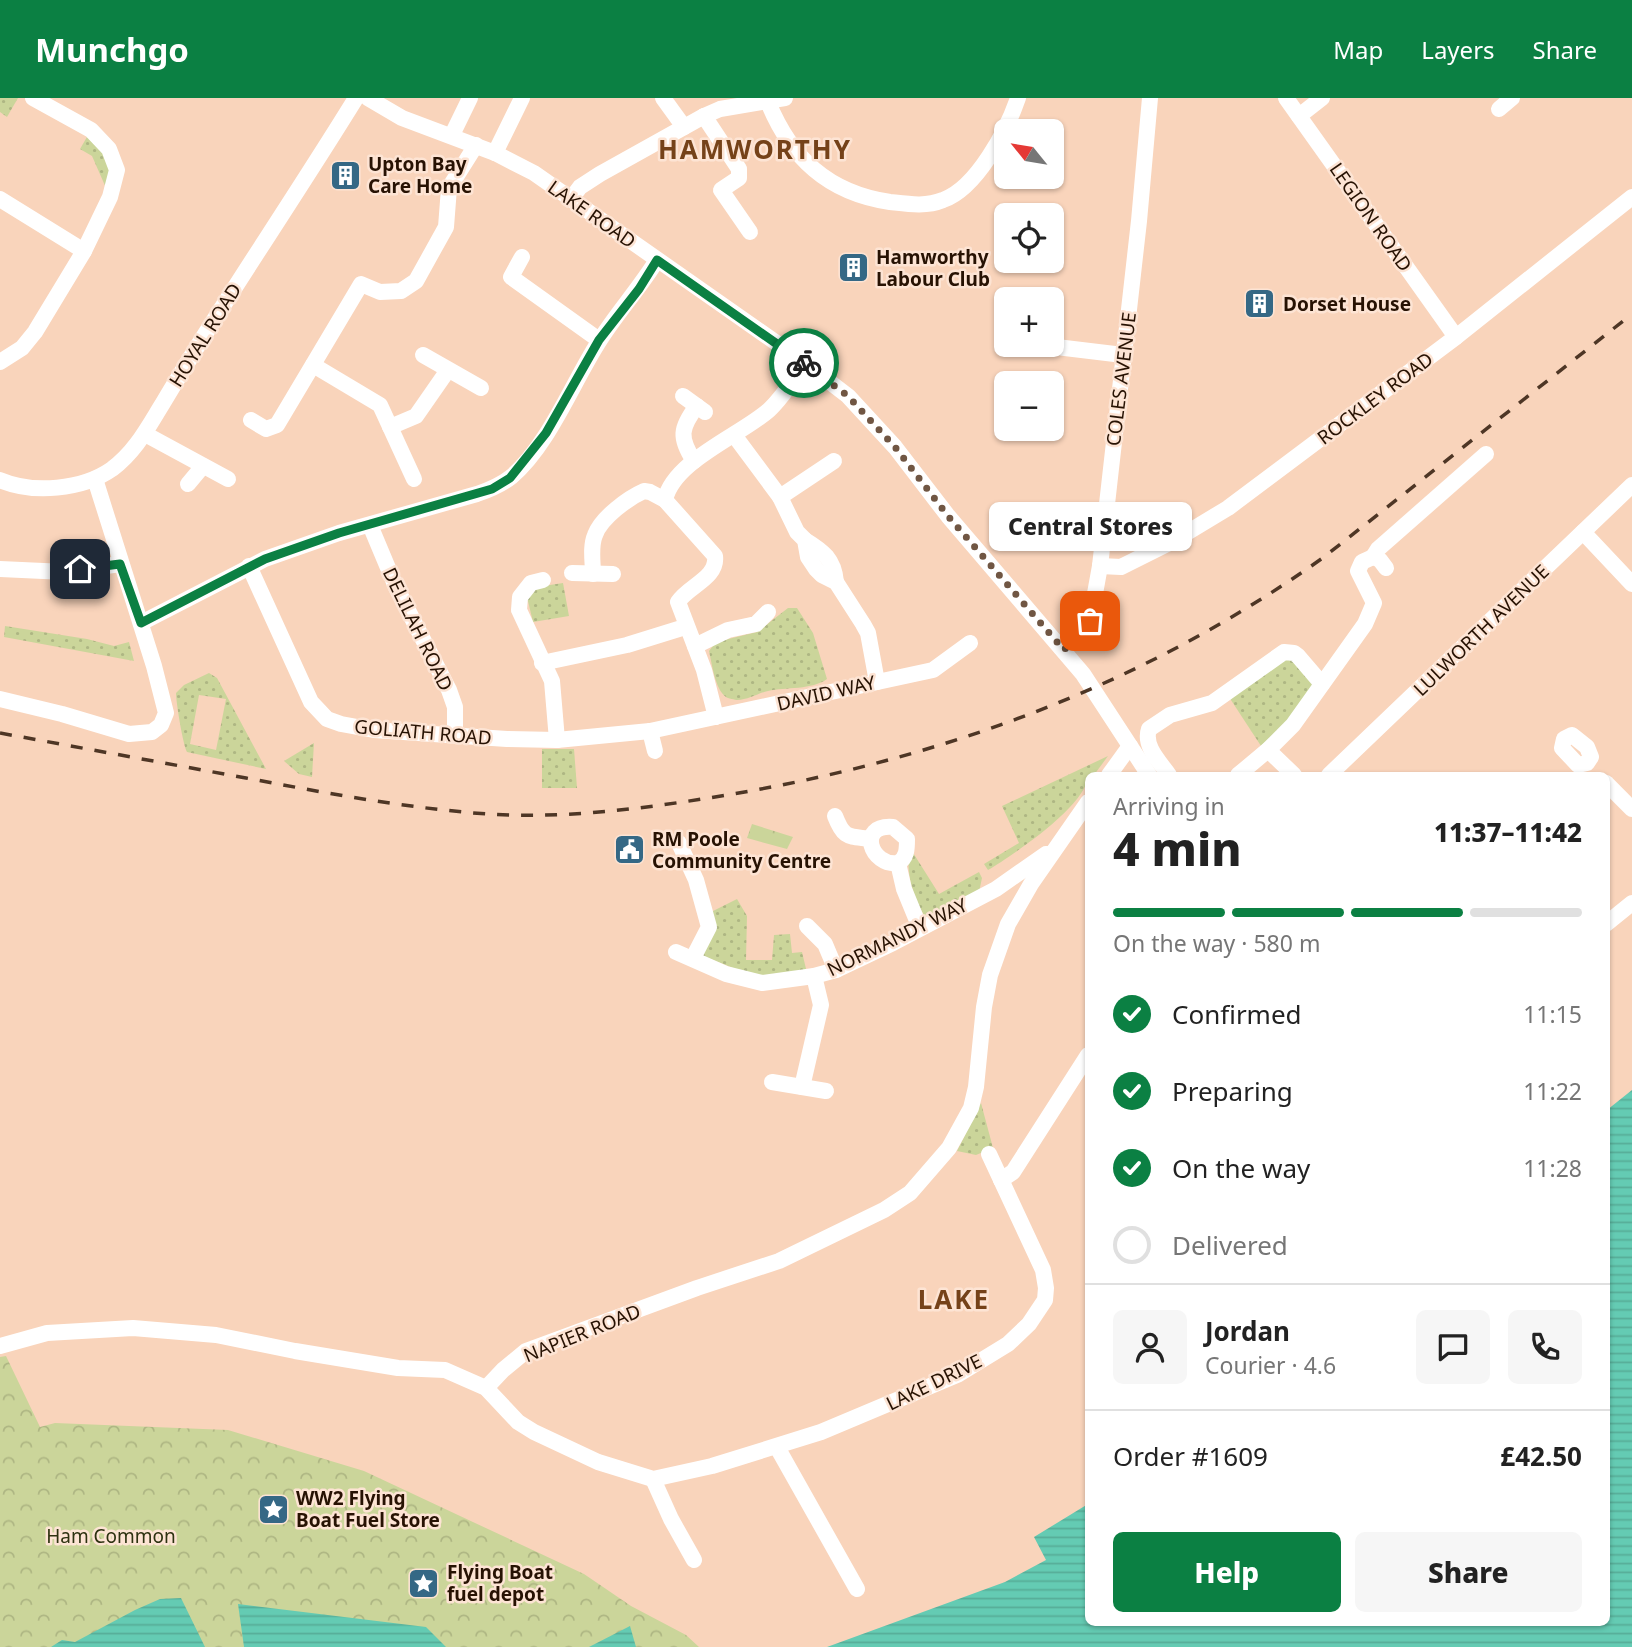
<!DOCTYPE html>
<meta charset="utf-8">
<style>
:root{--surface:#fff;--page:#f6f6f6;--text:#222;--muted:#767676;--line:#e0e0e0;--accent:#0b8043}
body{margin:0;font-family:"Noto Sans",sans-serif;background:var(--page);color:var(--text);height:100vh;display:flex;flex-direction:column;font-size:26px;white-space:nowrap}
*{box-sizing:border-box;margin:0}
p{font-size:23px;color:var(--muted)}
.icon{flex:none;width:38px;height:38px;fill:none;stroke:currentColor;stroke-width:2;stroke-linecap:round;stroke-linejoin:round}
.map{position:relative;flex:1;overflow:hidden}
.side{position:absolute;left:1085px;top:674px;width:525px;height:854px;display:flex;flex-direction:column;background:var(--surface);border-radius:10px;box-shadow:0 2px 5px #0004}
.side>*{flex:none}
.needle{width:46px;rotate:300deg}
.tools{position:absolute;left:994px;top:21px;display:grid;gap:14px}
.tools a{display:grid;place-items:center;width:70px;height:70px;border-radius:10px;background:var(--surface);box-shadow:0 2px 5px #0004;font-size:35px}
.pin{position:absolute;display:grid;place-items:center;width:60px;height:60px;color:#fff;margin:-30px;border-radius:14px;box-shadow:0 4px 10px #0006}
.courier{position:absolute;display:grid;place-items:center;width:70px;height:70px;margin:-35px;border:5px solid #0b8043;border-radius:50%;background:#fff;color:#222;box-shadow:0 2px 9px #0007}
.bubble{position:absolute;height:49px;border-radius:10px;background:var(--surface);box-shadow:0 2px 5px #0004;font-size:23px;font-weight:800;line-height:49px;text-align:center}
.overview em{font-style:normal;font-weight:800}
.overview div{display:flex;flex-direction:column-reverse}
.overview{display:flex;align-items:center;justify-content:space-between;height:119px;padding:0 28px}
h1{font-size:46px;font-weight:800;line-height:52px}
.bar{display:grid;grid-template-columns:repeat(4,1fr);gap:10px 7px;align-content:center;height:84px;padding:0 28px}
.bar i{height:9px;border-radius:5px;background:var(--line)}
.bar .current{background:var(--accent)}
.bar p{grid-column:span 4}
.line{display:flex;align-items:center;gap:18px;padding:0 28px;border-top:2px solid var(--line)}
.line div{flex:1}
.round{display:grid;place-items:center;flex:none;width:74px;height:74px;border-radius:10px;background:var(--page)}
ol{padding:0 28px;list-style:none}
li{display:flex;align-items:center;gap:21px;height:77px}
li p{margin-inline-start:auto}
li .icon{padding:7px;border-radius:50%;background:var(--accent);color:#fff;stroke-width:4}
li:last-child{color:var(--muted)}
li i{width:38px;height:38px;border:4px solid var(--line);border-radius:50%}
.primary-button{display:flex;gap:14px;margin-top:auto;padding:14px 28px}
.primary-button a{flex:1;height:80px;border-radius:10px;background:var(--accent);color:#fff;font-size:28px;font-weight:800;line-height:80px;text-align:center}
.primary-button a+a{background:var(--page);color:var(--text)}
header{display:flex;align-items:center;gap:42px;box-sizing:border-box;height:98px;padding:0 35px;background:var(--accent);color:#fff}
header strong{font-size:33px}
nav{display:flex;gap:38px;margin-inline-start:auto;font-size:24px}
.map>svg:first-child{display:block}
.grass{fill:url(#grass-dots);fill-rule:evenodd}
.park{fill:url(#park-crowns)}
.water{fill:url(#water-rules)}
.lines{fill:none;stroke-linecap:round;stroke-linejoin:round}
.minor{stroke:#fff;stroke-width:16}
.rail{stroke:#4e3625;stroke-width:3.5;stroke-dasharray:12 12;stroke-linecap:butt}
.done{stroke:#705643;stroke-width:7;stroke-dasharray:0 12.6}
.route{stroke:#0b8043;stroke-width:9}
.labels{text-anchor:middle;dominant-baseline:central;stroke-width:5;stroke-linejoin:round;paint-order:stroke}
.poi-label{font-size:19px;font-weight:bold;fill:#271203;stroke:#fde4d4;text-anchor:start}
.street-label{font-size:19px;fill:#271203;stroke:#fde4d4}
.park-label{font-size:19px;fill:#2d3210;stroke:#fde4d4}
.district-label{font-size:26px;font-weight:bold;letter-spacing:2px;fill:#754219;stroke:#fde4d4}
</style>
<header>
<strong>Munchgo</strong>
<nav><a>Map</a><a>Layers</a><a>Share</a></nav>
</header>
<div class="map">
<svg width="1632" height="1549" viewBox="0 0 1632 1549">
<defs>
<pattern id="grass-dots" width="8" height="8" patternUnits="userSpaceOnUse" patternTransform="scale(1.75)"><rect width="8" height="8" fill="#cbd59a"/><path d="M2 2h.1M6 6h.1" fill="none" stroke="#aeb683" stroke-width="1.8" stroke-linecap="round"/></pattern>
<pattern id="park-crowns" width="20" height="18" patternUnits="userSpaceOnUse" patternTransform="scale(1.75)"><rect width="20" height="18" fill="#cbd59a"/><path d="M2 6a3 3 0 1 1 6 0M12 15a3 3 0 1 1 6 0" fill="none" stroke="#aeb683"/></pattern>
<pattern id="water-rules" width="6" height="5" patternUnits="userSpaceOnUse" patternTransform="scale(1.75)"><rect width="6" height="5" fill="#64cbb3"/><path d="M0 2.5h6" fill="none" stroke="#57ad98"/></pattern>
</defs>
<rect width="100%" height="100%" fill="#f9d4bb"/>
<g class="grass">
<polygon points="0,0 18,0 7,19 0,14"/>
<polygon points="91,32 109,51 110,99 92,58 80,51"/>
<polygon points="563,485 569,518 533,524 527,499 537,489"/>
<path d="M788 510H797L813 535 827 581C812 592 786 589 768 593 758 595 748 602 737 602 736 602 727 600 726 599 715 591 712 566 709 553L716 544 757 534Z"/>
<polygon points="5,528 87,541 114,548 129,544 134,563 4,539"/>
<polygon points="1290,558 1314,586 1313,592 1263,651 1227,596"/>
<path d="M209 575 217 580 266 671 187 654C183 647 176 604 176 595L184 587ZM199 597 226 601 216 652 190 646Z"/>
<polygon points="314,645 312,679 299,676 284,663"/>
<polygon points="542,651 574,651 577,690 542,690"/>
<path d="M1108 658 1094 677H1088C1088 707 1013 757 988 772L984 766 1019 745 1002 708Z"/>
<path d="M910 750 939 796 979 774 982 780 979 794 927 822C913 800 905 775 910 750Z"/>
<polygon points="737,801 747,818 746,862 772,862 774,837 790,836 792,855 802,854 807,875 753,878 703,858 713,813"/>
<polygon points="981,1005 993,1050 976,1057 957,1053"/>
</g>
<g class="park">
<polygon points="752,726 793,739 787,751 747,740"/>
<polygon points="6,1258 40,1329 55,1325 228,1332 364,1373 584,1476 631,1508 686,1537 699,1549 0,1549 0,1259"/>
</g>
<g class="water">
<polygon points="1632,992 1632,1549 827,1549 1005,1484 1046,1462 1034,1439 1088,1406 1088,1524 1606,1524 1607,1012"/>
<polygon points="181,1500 205,1549 51,1549 62,1542 75,1544 135,1512 160,1501"/>
<polygon points="238,1506 426,1529 446,1549 244,1549"/>
<polygon points="630,1528 636,1549 589,1549"/>
</g>
<g class="lines">
<g class="minor">
<polyline points="368,0 402,20 495,55 534,75 805,265 848,298 895,349 948,418 1083,576 1149,677"/>
<polyline points="663,0 684,29"/>
<polyline points="1286,0 1456,239"/>
<path d="M768 4C791 60 828 95 890 104 908 106 926 109 943 102 977 90 1007 32 1018 0"/>
<polyline points="1499,11 1512,0"/>
<polyline points="704,18 739,71 739,80 721,92 750,134"/>
<polyline points="1299,18 1322,0"/>
<polyline points="452,37 470,0"/>
<polyline points="495,55 522,0"/>
<polyline points="0,101 84,153"/>
<polyline points="571,101 580,89 600,76 704,18 720,11 785,0"/>
<polyline points="522,159 511,179 599,242"/>
<polyline points="1004,213 1006,216"/>
<polyline points="1040,247 1123,257"/>
<polyline points="423,257 481,290"/>
<polyline points="0,264 22,250 35,234 84,153 110,99 117,72 109,51 91,32 33,0"/>
<polyline points="313,267 380,307 414,381"/>
<polyline points="683,298 705,314"/>
<polyline points="251,322 266,331 277,327 361,186 380,194 401,193 416,183 446,129 449,90 476,47"/>
<polyline points="390,329 416,318 448,272"/>
<polyline points="145,336 228,381"/>
<polyline points="734,337 780,399 797,434 805,442 808,459 816,471 822,477 836,484 863,526 868,535 877,584"/>
<path d="M694 363C679 340 680 330 697 308"/>
<path d="M0 382C33 396 82 392 112 371 136 353 148 329 163 305 176 283 189 262 202 241 253 160 306 81 356 0"/>
<polyline points="188,386 203,368"/>
<polyline points="780,399 834,363"/>
<polyline points="370,427 396,489 449,592 455,609 455,637"/>
<polyline points="1583,434 1632,486"/>
<path d="M805 442C823 453 834 461 836 484"/>
<polyline points="1373,459 1378,451 1486,356"/>
<polyline points="249,468 311,604 327,621 341,626 374,632 507,641 557,642 650,633 933,572 970,545"/>
<polyline points="1100,468 1121,469 1175,442 1228,410 1456,239 1632,99"/>
<polyline points="0,471 65,474 120,466"/>
<polyline points="572,475 613,476"/>
<path d="M593 476C593 464 590 449 595 437 601 420 628 400 644 393L650 394 665 402"/>
<polyline points="543,482 531,485 520,499 519,512 552,583 557,642"/>
<path d="M141 525 265 461 339 435 477 396C489 392 501 387 511 379 548 348 572 286 598 245 616 216 639 191 657 162"/>
<polyline points="695,548 728,532 756,526 768,514"/>
<polyline points="1064,552 1090,523 1100,468 1139,123 1150,0"/>
<polyline points="542,565 627,547 685,529"/>
<polyline points="0,601 62,616 129,636 152,634 161,627 166,615 154,568 95,381"/>
<path d="M716 619 704 572 678 504C688 488 718 480 715 458L665 402C673 363 741 337 769 312 783 299 794 281 805 265"/>
<polyline points="650,633 655,653"/>
<polygon points="1572,637 1587,649 1591,659 1587,665 1578,667 1562,650 1564,641"/>
<polyline points="1268,652 1294,677"/>
<polyline points="1109,677 1130,648"/>
<path d="M1169 677C1160 664 1143 648 1149 631L1170 617 1212 605 1284 554 1294 555 1298 558 1322 586"/>
<polyline points="1238,677 1268,652 1293,627 1365,526 1374,505 1358,473 1362,464 1373,459 1380,462 1386,470"/>
<polyline points="1329,677 1632,387"/>
<polyline points="1606,685 1632,711"/>
<path d="M835 718C844 741 848 738 870 741"/>
<polyline points="679,745 696,782 709,829 693,860"/>
<path d="M898 765C907 760 907 751 907 741L893 729C856 726 871 769 898 765L904 791 920 830"/>
<polyline points="1606,826 1632,805"/>
<polyline points="807,828 825,846 836,872"/>
<polyline points="676,854 726,876 762,885 814,878 836,872 893,845 996,791 1046,756"/>
<polyline points="772,984 826,993"/>
<polyline points="802,989 821,907 814,878"/>
<polyline points="1001,1082 1013,1074 1088,957"/>
<polyline points="0,1248 47,1235 133,1230 216,1237 295,1253 398,1270 445,1272 486,1290 518,1324 534,1334 598,1364 653,1381 712,1368 821,1334 959,1276 1008,1246 1029,1226 1045,1202 1046,1190 1043,1172 989,1056"/>
<polyline points="486,1290 503,1272 526,1253 697,1190 779,1163 884,1112 910,1095 949,1050 971,1010 976,989 984,909 990,877 1008,826 1031,786 1088,704"/>
<polyline points="777,1349 857,1491"/>
<polyline points="653,1381 671,1421 694,1462"/>
</g>
<path class="rail" d="M0 635C82 650 164 665 246 680 326 695 405 710 487 716 562 721 640 711 715 699 934 664 1142 589 1324 459L1632 216"/>
</g>
<g class="lines">
<polyline class="done" points="804,265 848,298 895,349 948,418 1064,552 1090,523"/>
<polyline class="route" points="80,471 120,466 141,525 265,461 339,435 492,391 510,380 546,335 599,242 639,191 657,162 804,265"/>
</g>
<defs>
<symbol id="building-square" viewBox="-11 -11 22 22"><rect x="-9" y="-9" width="18" height="18" rx="4" fill="#356885" stroke="#fde4d4"/><path d="M-4-6H4V6H1V3H-1V6H-4ZM-2.5-4.3h1.7v1.8h-1.7ZM.8-4.3h1.7v1.8H.8ZM-2.5-1h1.7V.8h-1.7ZM.8-1h1.7V.8H.8Z" fill="#fff"/></symbol>
<symbol id="civic-square" viewBox="-11 -11 22 22"><rect x="-9" y="-9" width="18" height="18" rx="4" fill="#356885" stroke="#fde4d4"/><path d="M-.6-6.5H3V-4.5H.6V-3L4-1V1h2V6H-6V1h2V-1L-.6-3ZM-1.2 2.5V6h2.4V2.5Z" fill="#fff"/></symbol>
<symbol id="sight-square" viewBox="-11 -11 22 22"><rect x="-9" y="-9" width="18" height="18" rx="4" fill="#356885" stroke="#fde4d4"/><path d="M0-6L1.8-2.2L6-1.7L2.9 1.2L3.7 5.4L0 3.3L-3.7 5.4L-2.9 1.2L-6-1.7L-1.8-2.2Z" fill="#fff"/></symbol>
</defs>
<g fill-rule="evenodd">
<use href="#building-square" x="328" y="60" width="35" height="35"/>
<use href="#building-square" x="836" y="152" width="35" height="35"/>
<use href="#building-square" x="1242" y="188" width="35" height="35"/>
<use href="#civic-square" x="612" y="734" width="35" height="35"/>
<use href="#sight-square" x="256" y="1394" width="35" height="35"/>
<use href="#sight-square" x="406" y="1468" width="35" height="35"/>
</g>
<g class="labels">
<g class="poi-label">
<text x="368" y="66">Upton Bay<tspan x="368" dy="22">Care Home</tspan></text>
<text x="876" y="159">Hamworthy<tspan x="876" dy="22">Labour Club</tspan></text>
<text x="1283" y="206">Dorset House</text>
<text x="652" y="741">RM Poole<tspan x="652" dy="22">Community Centre</tspan></text>
<text x="296" y="1400">WW2 Flying<tspan x="296" dy="22">Boat Fuel Store</tspan></text>
<text x="447" y="1474">Flying Boat<tspan x="447" dy="22">fuel depot</tspan></text>
</g>
<g class="street-label">
<text transform="translate(592 116) rotate(35)">LAKE ROAD</text>
<text transform="translate(1371 119) rotate(55)">LEGION ROAD</text>
<text transform="translate(205 237) rotate(-58)">HOYAL ROAD</text>
<text transform="translate(1121 281) rotate(-83)">COLES AVENUE</text>
<text transform="translate(1375 300) rotate(-37)">ROCKLEY ROAD</text>
<text transform="translate(418 531) rotate(64)">DELILAH ROAD</text>
<text transform="translate(1481 532) rotate(-44)">LULWORTH AVENUE</text>
<text transform="translate(826 595) rotate(-13)">DAVID WAY</text>
<text transform="translate(423 634) rotate(5)">GOLIATH ROAD</text>
<text transform="translate(897 839) rotate(-26)">NORMANDY WAY</text>
<text transform="translate(582 1235) rotate(-22)">NAPIER ROAD</text>
<text transform="translate(934 1284) rotate(-26)">LAKE DRIVE</text>
</g>
<g class="park-label">
<text x="111" y="1438">Ham Common</text>
</g>
<g class="district-label">
<text x="755" y="51">HAMWORTHY</text>
<text x="954" y="1201">LAKE</text>
</g>
</g>
</svg>
<div class="tools">
<a><svg class="needle" viewBox="-14 -14 28 28"><path d="M0-13l5 13h-10z" fill="#e53935"/><path d="M0 13l5-13h-10z" fill="#767676"/></svg></a>
<a><svg class="icon" aria-label="locate" viewBox="0 0 24 24"><circle cx="12" cy="12" r="6"/><path d="M12 2v4M12 18v4M2 12h4M18 12h4"/></svg></a>
<a>+</a>
<a>−</a>
</div>
<div class="pin" style="left:1090px;top:523px;background:#ea580c"><svg class="icon" aria-label="bag" viewBox="0 0 24 24"><path d="M5 8h14l-1 12H6zM9 8a3 3 0 0 1 6 0"/></svg></div>
<div class="pin" style="left:80px;top:471px;background:#1f2937"><svg class="icon" aria-label="home" viewBox="0 0 24 24"><path d="M3 11l9-7 9 7M6 9v11h12V9"/></svg></div>
<div class="courier" style="left:804px;top:265px"><svg class="icon" aria-label="bike" viewBox="0 0 24 24"><circle cx="6" cy="16" r="4"/><circle cx="18" cy="16" r="4"/><path d="M6 16l4-8h5l3 8M10 8l3 8H6M13 5h3"/></svg></div>
<div class="bubble" style="left:989px;top:404px;width:203px">Central Stores</div>
<section class="side">
<div class="overview"><div><h1>4 min</h1><p>Arriving in</p></div><em>11:37–11:42</em></div>
<div class="bar"><i class="current"></i><i class="current"></i><i class="current"></i><i></i><p>On the way · 580 m</p></div>
<ol>
<li><svg class="icon" aria-label="check" viewBox="0 0 24 24"><path d="M5 12l5 5 9-10"/></svg>Confirmed<p>11:15</p></li>
<li><svg class="icon" aria-label="check" viewBox="0 0 24 24"><path d="M5 12l5 5 9-10"/></svg>Preparing<p>11:22</p></li>
<li><svg class="icon" aria-label="check" viewBox="0 0 24 24"><path d="M5 12l5 5 9-10"/></svg>On the way<p>11:28</p></li>
<li><i></i>Delivered</li>
</ol>
<div class="line" style="height:126px"><a class="round"><svg class="icon" aria-label="person" viewBox="0 0 24 24"><circle cx="12" cy="8" r="4"/><path d="M4 21q1-7 8-7t8 7"/></svg></a><div><b>Jordan</b><p>Courier · 4.6</p></div><a class="round"><svg class="icon" aria-label="chat" viewBox="0 0 24 24"><path d="M4 5h16v11H9l-5 4z"/></svg></a><a class="round"><svg class="icon" aria-label="phone" viewBox="0 0 24 24"><path d="M5 4h4l2 5-3 2q2 4 5 5l2-3 5 2v4C11 20 4 13 5 4z"/></svg></a></div>
<div class="line" style="height:91px"><div>Order #1609</div><b>£42.50</b></div>
<div class="primary-button"><a>Help</a><a>Share</a></div>
</section>
</div>
